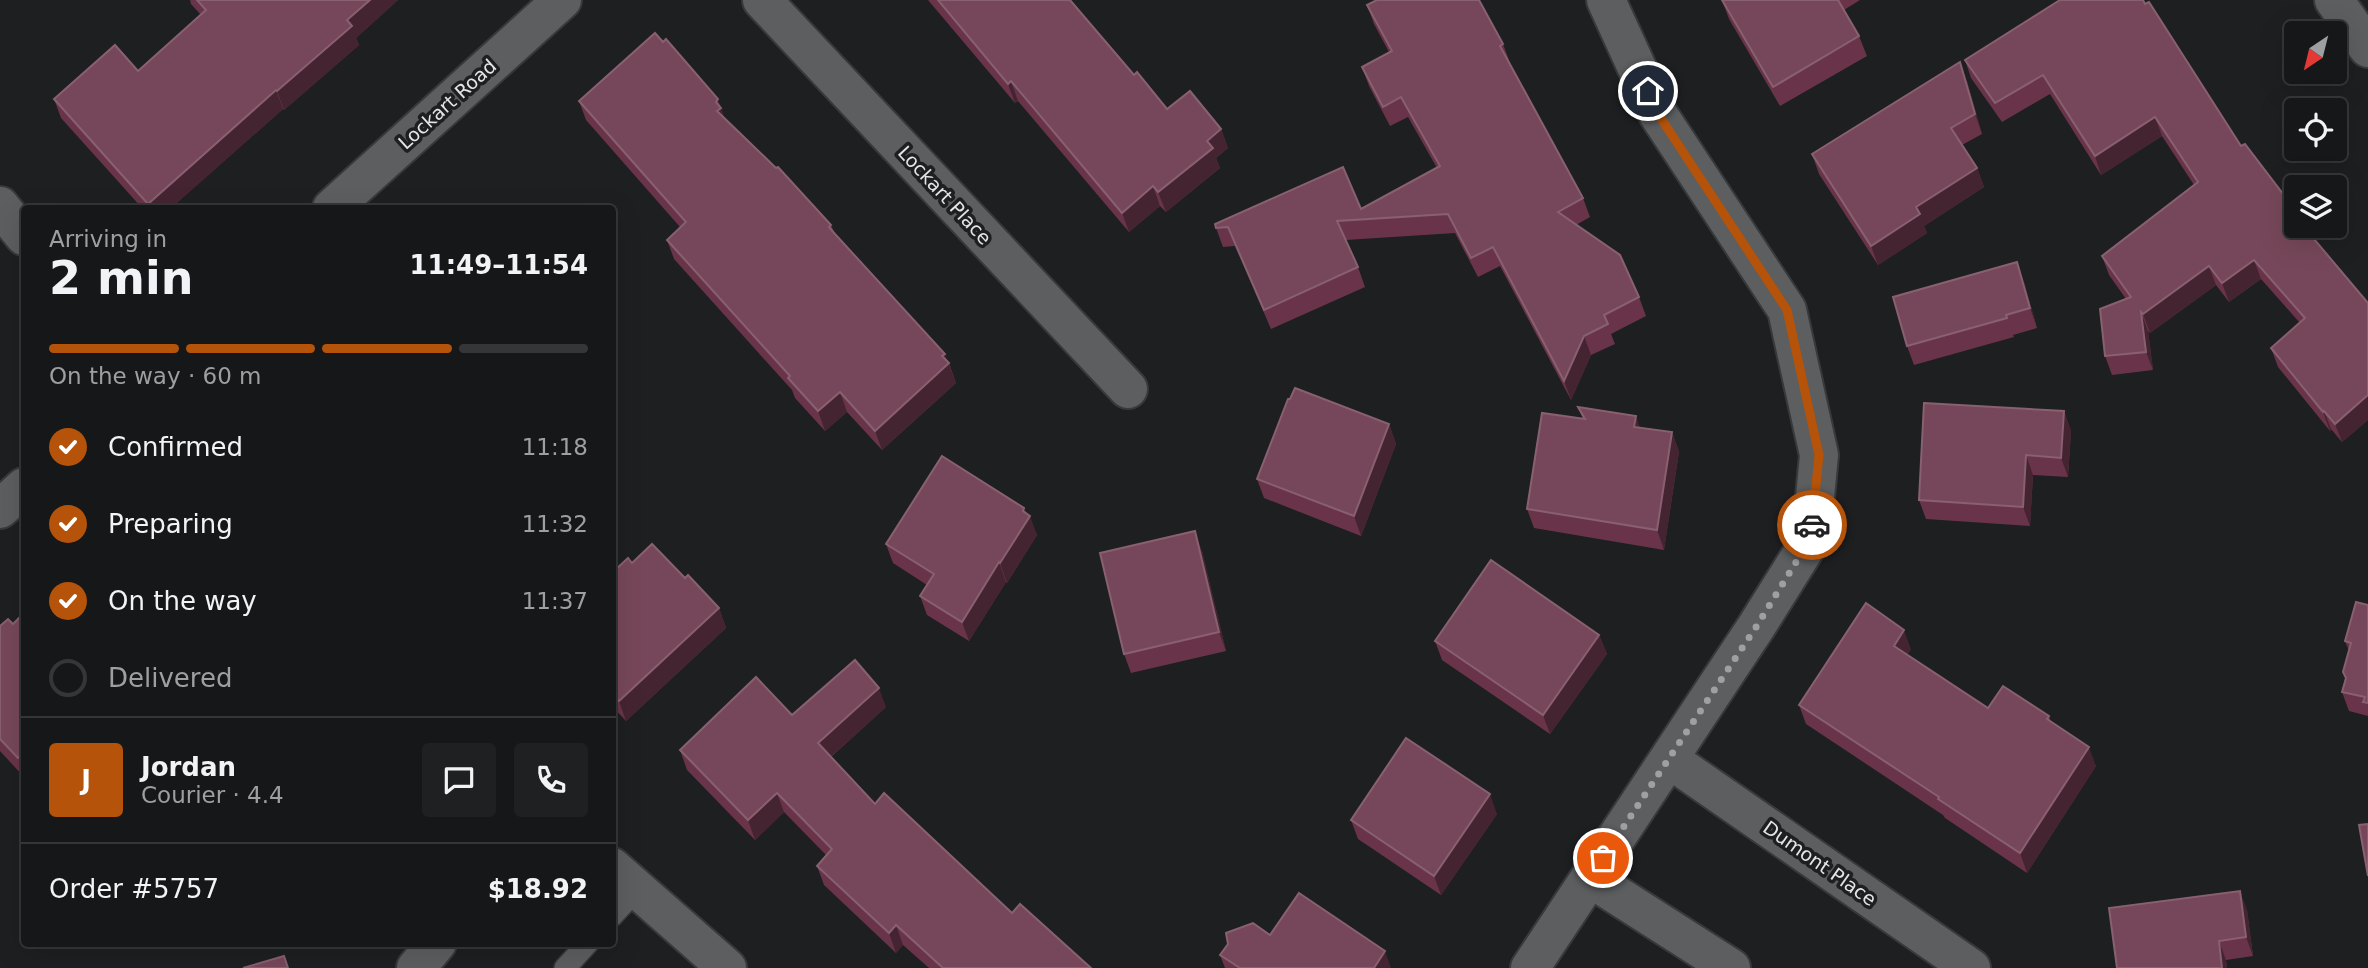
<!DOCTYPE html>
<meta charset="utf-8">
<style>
:root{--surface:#161719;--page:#1f2022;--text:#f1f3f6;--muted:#9e9fa2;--line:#353638;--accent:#b45309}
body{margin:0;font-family:"DejaVu Sans",sans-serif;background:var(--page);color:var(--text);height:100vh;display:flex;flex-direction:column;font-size:26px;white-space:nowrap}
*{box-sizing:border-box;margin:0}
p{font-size:23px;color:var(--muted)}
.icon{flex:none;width:38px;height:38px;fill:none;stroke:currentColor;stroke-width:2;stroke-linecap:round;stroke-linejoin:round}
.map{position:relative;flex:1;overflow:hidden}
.side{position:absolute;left:21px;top:205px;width:595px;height:742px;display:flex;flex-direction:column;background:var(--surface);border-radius:7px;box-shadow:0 7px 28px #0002,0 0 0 2px var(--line)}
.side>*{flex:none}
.needle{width:46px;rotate:215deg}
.buttons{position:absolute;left:2284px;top:21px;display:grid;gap:14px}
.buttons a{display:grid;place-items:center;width:63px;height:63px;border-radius:7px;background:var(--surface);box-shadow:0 7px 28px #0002,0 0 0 2px var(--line);font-size:35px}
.pin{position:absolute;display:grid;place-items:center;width:60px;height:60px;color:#fff;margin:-30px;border:4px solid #fff;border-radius:50%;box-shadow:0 2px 7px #0007}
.courier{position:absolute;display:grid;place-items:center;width:70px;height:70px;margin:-35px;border:5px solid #b45309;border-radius:50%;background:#fff;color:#222;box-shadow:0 2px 9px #0007}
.summary em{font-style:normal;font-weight:800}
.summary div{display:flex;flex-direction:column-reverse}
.summary{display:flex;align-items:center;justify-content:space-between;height:119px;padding:0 28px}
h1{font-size:46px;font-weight:800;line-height:52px}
.bar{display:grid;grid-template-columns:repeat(4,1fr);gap:10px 7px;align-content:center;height:84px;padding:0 28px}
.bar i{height:9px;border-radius:5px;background:var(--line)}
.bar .selected{background:var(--accent)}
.bar p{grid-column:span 4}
.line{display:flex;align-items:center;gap:18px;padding:0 28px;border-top:2px solid var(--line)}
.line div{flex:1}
.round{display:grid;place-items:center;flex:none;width:74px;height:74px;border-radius:7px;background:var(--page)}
ol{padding:0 28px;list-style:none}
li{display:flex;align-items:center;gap:21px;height:77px}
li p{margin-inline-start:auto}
li .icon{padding:7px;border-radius:50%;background:var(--accent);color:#fff;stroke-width:4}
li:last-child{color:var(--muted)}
li i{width:38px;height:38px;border:4px solid var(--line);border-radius:50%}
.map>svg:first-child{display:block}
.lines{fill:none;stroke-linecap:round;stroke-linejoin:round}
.lane-casing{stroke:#38393b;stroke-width:24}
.street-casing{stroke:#38393b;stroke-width:42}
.lane{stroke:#5c5e60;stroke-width:21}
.street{stroke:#5c5e60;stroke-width:38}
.wall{fill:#693449}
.shaded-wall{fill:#452432}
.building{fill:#76475a;stroke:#886070;stroke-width:2}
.done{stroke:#9ea0a2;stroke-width:7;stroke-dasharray:0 12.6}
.route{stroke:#b45309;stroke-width:9}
.labels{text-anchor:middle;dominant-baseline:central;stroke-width:7;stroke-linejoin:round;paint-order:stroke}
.street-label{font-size:19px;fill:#e4e5e7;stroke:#1d1f21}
</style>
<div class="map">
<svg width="2368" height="968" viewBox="0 0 2368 968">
<rect width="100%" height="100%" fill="#1d1f21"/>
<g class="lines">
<defs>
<g id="lane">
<polyline points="612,916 637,889"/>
<polyline points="565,968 588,943"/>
</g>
<g id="street">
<polyline points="762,0 1128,389"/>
<polyline points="2334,0 2368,48"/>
<polyline points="0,206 24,236"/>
<polyline points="332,208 562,0"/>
<polyline points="0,509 24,487"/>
<polyline points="1669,759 1971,968"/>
<polyline points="612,867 727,968"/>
<polyline points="1590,878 1731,968"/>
<polyline points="416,968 437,943"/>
<polyline points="1530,968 1756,627 1811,539 1819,455 1787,310 1658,114 1606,0"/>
</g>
</defs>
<use href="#lane" class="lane-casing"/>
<use href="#street" class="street-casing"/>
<use href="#lane" class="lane"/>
<use href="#street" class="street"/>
</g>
<g class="wall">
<polygon points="190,0 398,0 356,38 359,45 284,110 283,109 171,208 142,208 61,118 54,99 138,71 201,15 191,4"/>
<polygon points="928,0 1070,0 1134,75 1167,109 1221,129 1228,148 1216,158 1220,168 1166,212 1160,206 1129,232 1018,101 1015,103"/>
<polygon points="1722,0 1860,0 1844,10 1859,36 1867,56 1780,106 1729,19"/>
<polygon points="2060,0 2241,146 2306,226 2308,231 2368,303 2368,420 2342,442 2331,429 2330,431 2278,367 2271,348 2300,323 2261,279 2229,302 2216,285 2150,333 2148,331 2153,370 2112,375 2105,356 2126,299 2109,275 2102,256 2194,185 2162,136 2101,175 2050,94 2002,122 1971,78 1965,60"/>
<polygon points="1367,5 1503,44 1510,63 1583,198 1590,217 1576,225 1639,297 1646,316 1611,334 1615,344 1591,355 1571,400 1500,266 1478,277 1455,233 1346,240 1358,267 1365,287 1271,329 1235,246 1223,247 1216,228 1361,209 1437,168 1408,117 1390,126 1369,86 1362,67 1389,52 1374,24"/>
<polygon points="1967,81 1982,134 1962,145 1977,168 1984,187 1924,226 1927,233 1878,265 1819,174 1812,154"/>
<polygon points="579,101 725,119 831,225 835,234 949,363 956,383 882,450 847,412 825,431 795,398 792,390 674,259 667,240 680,227 586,120"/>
<polygon points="2024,282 2037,328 2013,335 2014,337 1914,365 1907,346"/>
<polygon points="1578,407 1640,428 1672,432 1679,452 1664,550 1534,528 1527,509 1583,419"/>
<polygon points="2064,411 2071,431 2068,477 2033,475 2030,526 1926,519 1919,500"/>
<polygon points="1389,424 1396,444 1361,536 1264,498 1257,479"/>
<polygon points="1024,508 1037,535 1007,583 1006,582 969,641 927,615 920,596 927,585 893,563 886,544"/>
<polygon points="1202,551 1226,651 1131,673 1124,654"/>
<polygon points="632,563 685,578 719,608 726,628 626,721 612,706 612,573"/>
<polygon points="2368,605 2368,716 2349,711 2342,692 2346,680 2343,672 2349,651 2345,641"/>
<polygon points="24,613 24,777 0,751 0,626 13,624"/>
<polygon points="1599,635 1607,654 1550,734 1442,660 1435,641"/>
<polygon points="1911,649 1907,655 1988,708 2049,716 2051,722 2096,766 2027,873 1945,818 1943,815 1806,724 1799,705"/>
<polygon points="886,707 831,757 875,804 1012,913 1091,968 929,968 903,945 896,953 824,885 817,866 826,855 784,812 755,840 687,770 680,750 792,715"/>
<polygon points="1497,814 1441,895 1358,839 1351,820"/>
<polygon points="2247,910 2253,956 2226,960 2227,968 2117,968"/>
<polygon points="1270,935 1391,968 1225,968 1220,955"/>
</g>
<g class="shaded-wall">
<polygon points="370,0 398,0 356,38 359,45 284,110 277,91 347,20"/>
<polygon points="1960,62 1967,81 1982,134 1975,114"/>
<polygon points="1011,81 1018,101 1015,103 1008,84"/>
<polygon points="276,90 283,109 171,208 150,208 148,204"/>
<polygon points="718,99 728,127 717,111 716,102"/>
<polygon points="2155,117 2162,136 2101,175 2095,156"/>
<polygon points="1221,129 1228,148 1216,158 1220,168 1166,212 1158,192 1207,141"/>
<polygon points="1977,168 1984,187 1924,226 1927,233 1878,265 1871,246 1916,207"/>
<polygon points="1153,186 1160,206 1129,232 1122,213"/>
<polygon points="2254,260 2261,279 2229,302 2222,283"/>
<polygon points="2017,262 2024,282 2037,328 2030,308"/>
<polygon points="2209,266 2216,285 2150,333 2143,314"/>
<polygon points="2141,312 2148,331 2153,370 2146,352"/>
<polygon points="1584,336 1591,355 1571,400 1564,381"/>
<polygon points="945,354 956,383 882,450 875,431"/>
<polygon points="840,392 847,412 825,431 818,411"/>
<polygon points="2368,395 2368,420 2342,442 2335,424"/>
<polygon points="2064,411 2071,431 2068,477 2061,458"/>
<polygon points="2324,411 2331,429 2330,431 2323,412"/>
<polygon points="1636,416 1643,436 1634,427"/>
<polygon points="1389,424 1396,444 1361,536 1354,516"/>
<polygon points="1672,432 1679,452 1664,550 1657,530"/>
<polygon points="2026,455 2033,475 2030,526 2023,507"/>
<polygon points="1024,508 1028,518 1030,516 1037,535 1007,583 1000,563"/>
<polygon points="1195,531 1202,551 1226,651 1219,632"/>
<polygon points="999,562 1006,582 969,641 962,622"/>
<polygon points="719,608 726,628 626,721 619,701"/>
<polygon points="1904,630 1911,649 1901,666 1894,646"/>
<polygon points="1599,635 1607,654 1550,734 1543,715"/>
<polygon points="879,688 886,707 825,762 818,743"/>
<polygon points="2089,747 2096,766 2027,873 2020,853"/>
<polygon points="24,752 24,776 18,758"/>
<polygon points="777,793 784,812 755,840 748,820"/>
<polygon points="1490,794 1497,814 1441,895 1434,876"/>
<polygon points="2240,891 2247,910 2253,956 2246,937"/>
<polygon points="896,925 903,945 896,953 889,933"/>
<polygon points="2219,941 2226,960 2227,968 2222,968"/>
<polygon points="1385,951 1391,968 1374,968"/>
</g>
<g class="building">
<polygon points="197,0 370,0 347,20 352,26 277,91 276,90 148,204 54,99 115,45 138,71 206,10"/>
<polygon points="938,0 1070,0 1134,75 1137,72 1167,109 1190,91 1221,129 1207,141 1213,148 1158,192 1153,186 1122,213 1011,81 1008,84"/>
<polygon points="1377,0 1479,0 1503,44 1500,46 1583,198 1558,212 1620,255 1639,297 1604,315 1608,324 1584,336 1564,381 1493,247 1471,258 1448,214 1337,221 1358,267 1264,310 1228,227 1216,228 1215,224 1343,167 1361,209 1440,166 1401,97 1383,107 1362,67 1392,51 1367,5"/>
<polygon points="1722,0 1838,0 1859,36 1773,87"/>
<polygon points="2060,0 2143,0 2145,4 2149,2 2241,146 2245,144 2296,211 2296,226 2303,226 2368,303 2368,395 2335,424 2324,411 2323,412 2271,348 2305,318 2254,260 2222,283 2209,266 2143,314 2141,312 2146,352 2105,356 2100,309 2131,297 2102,256 2198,182 2155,117 2095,156 2043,75 1995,103 1965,60"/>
<polygon points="655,33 663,42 666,39 718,99 716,102 721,108 717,111 776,168 778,167 831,225 829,227 835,234 945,354 942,356 949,363 875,431 840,392 818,411 788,378 790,376 667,240 686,222 579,101"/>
<polygon points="1960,62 1975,114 1951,128 1977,168 1916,207 1920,214 1871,246 1812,154"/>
<polygon points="2017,262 2030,308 2006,315 2007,318 1907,346 1893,297"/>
<polygon points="1295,388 1389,424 1354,516 1257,479 1288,399 1290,399"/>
<polygon points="1924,403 2064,411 2061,458 2026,455 2023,507 1919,500"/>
<polygon points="1578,407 1636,416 1634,427 1672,432 1657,530 1527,509 1542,413 1585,419"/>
<polygon points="942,456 1024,508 1023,511 1030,516 1000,563 999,562 962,622 920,596 934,574 886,544"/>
<polygon points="1195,531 1219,632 1124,654 1100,553"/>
<polygon points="652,544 685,578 688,575 719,608 619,701 612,694 612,573 628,558 632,563"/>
<polygon points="1491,560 1599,635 1543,715 1435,641"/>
<polygon points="2356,602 2368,605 2368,703 2363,702 2365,697 2342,692 2346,678 2343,672 2351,643 2345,641"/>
<polygon points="1866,603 1904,630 1894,646 1988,708 2003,686 2049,716 2047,719 2089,747 2020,853 1938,799 1939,797 1799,705"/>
<polygon points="24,613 24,752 18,758 0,739 0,626 8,619 13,624"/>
<polygon points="855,660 879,688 818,743 875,804 884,793 1012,913 1020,904 1091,968 943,968 896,925 889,933 817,866 832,849 777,793 748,820 680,750 756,677 792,715"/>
<polygon points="1406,738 1490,794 1434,876 1351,820"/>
<polygon points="2368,824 2368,876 2359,825"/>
<polygon points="2240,891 2246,937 2219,941 2222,968 2117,968 2109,908"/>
<polygon points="1299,893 1385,951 1374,968 1240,968 1220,955 1228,944 1226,933 1253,923 1270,935"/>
<polygon points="284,956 288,968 243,968"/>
</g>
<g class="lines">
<polyline class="done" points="1603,858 1756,627 1811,538 1812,525"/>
<polyline class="route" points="1648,91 1658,114 1787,310 1819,455 1812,525"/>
</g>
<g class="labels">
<g class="street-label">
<text transform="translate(447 104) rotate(-42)">Lockart Road</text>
<text transform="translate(945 195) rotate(47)">Lockart Place</text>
<text transform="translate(1820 863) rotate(35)">Dumont Place</text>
</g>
</g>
</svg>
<div class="buttons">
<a><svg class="needle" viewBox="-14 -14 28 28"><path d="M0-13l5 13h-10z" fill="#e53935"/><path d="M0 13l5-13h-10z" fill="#9e9fa2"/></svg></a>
<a><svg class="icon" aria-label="locate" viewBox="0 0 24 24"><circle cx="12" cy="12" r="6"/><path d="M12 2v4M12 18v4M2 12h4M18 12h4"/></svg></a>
<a><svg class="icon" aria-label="layers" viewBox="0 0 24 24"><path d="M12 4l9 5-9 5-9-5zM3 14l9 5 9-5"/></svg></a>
</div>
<div class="pin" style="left:1603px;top:858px;background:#ea580c"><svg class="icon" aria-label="bag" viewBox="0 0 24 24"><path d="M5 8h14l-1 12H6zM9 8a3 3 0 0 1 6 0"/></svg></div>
<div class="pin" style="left:1648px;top:91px;background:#1f2937"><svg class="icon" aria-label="home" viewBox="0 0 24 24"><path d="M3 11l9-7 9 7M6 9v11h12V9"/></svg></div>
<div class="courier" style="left:1812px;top:525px"><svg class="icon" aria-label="car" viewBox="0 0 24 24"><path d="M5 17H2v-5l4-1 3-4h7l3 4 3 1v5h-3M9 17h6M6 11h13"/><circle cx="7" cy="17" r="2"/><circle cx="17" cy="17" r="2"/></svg></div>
<section class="side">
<div class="summary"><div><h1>2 min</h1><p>Arriving in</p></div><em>11:49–11:54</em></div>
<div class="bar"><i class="selected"></i><i class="selected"></i><i class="selected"></i><i></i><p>On the way · 60 m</p></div>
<ol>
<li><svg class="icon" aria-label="check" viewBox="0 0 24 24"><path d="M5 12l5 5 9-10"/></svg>Confirmed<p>11:18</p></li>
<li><svg class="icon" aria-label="check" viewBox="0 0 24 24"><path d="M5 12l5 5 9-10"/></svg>Preparing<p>11:32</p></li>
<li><svg class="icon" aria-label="check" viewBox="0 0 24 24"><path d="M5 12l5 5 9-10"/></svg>On the way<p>11:37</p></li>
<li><i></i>Delivered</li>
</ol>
<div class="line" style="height:126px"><b class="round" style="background:var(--accent);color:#fff">J</b><div><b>Jordan</b><p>Courier · 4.4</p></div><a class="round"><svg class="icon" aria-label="chat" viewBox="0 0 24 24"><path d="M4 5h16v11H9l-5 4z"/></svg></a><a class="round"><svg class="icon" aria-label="phone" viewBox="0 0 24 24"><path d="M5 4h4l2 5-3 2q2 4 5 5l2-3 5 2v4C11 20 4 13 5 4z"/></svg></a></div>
<div class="line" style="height:91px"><div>Order #5757</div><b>$18.92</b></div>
</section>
</div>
